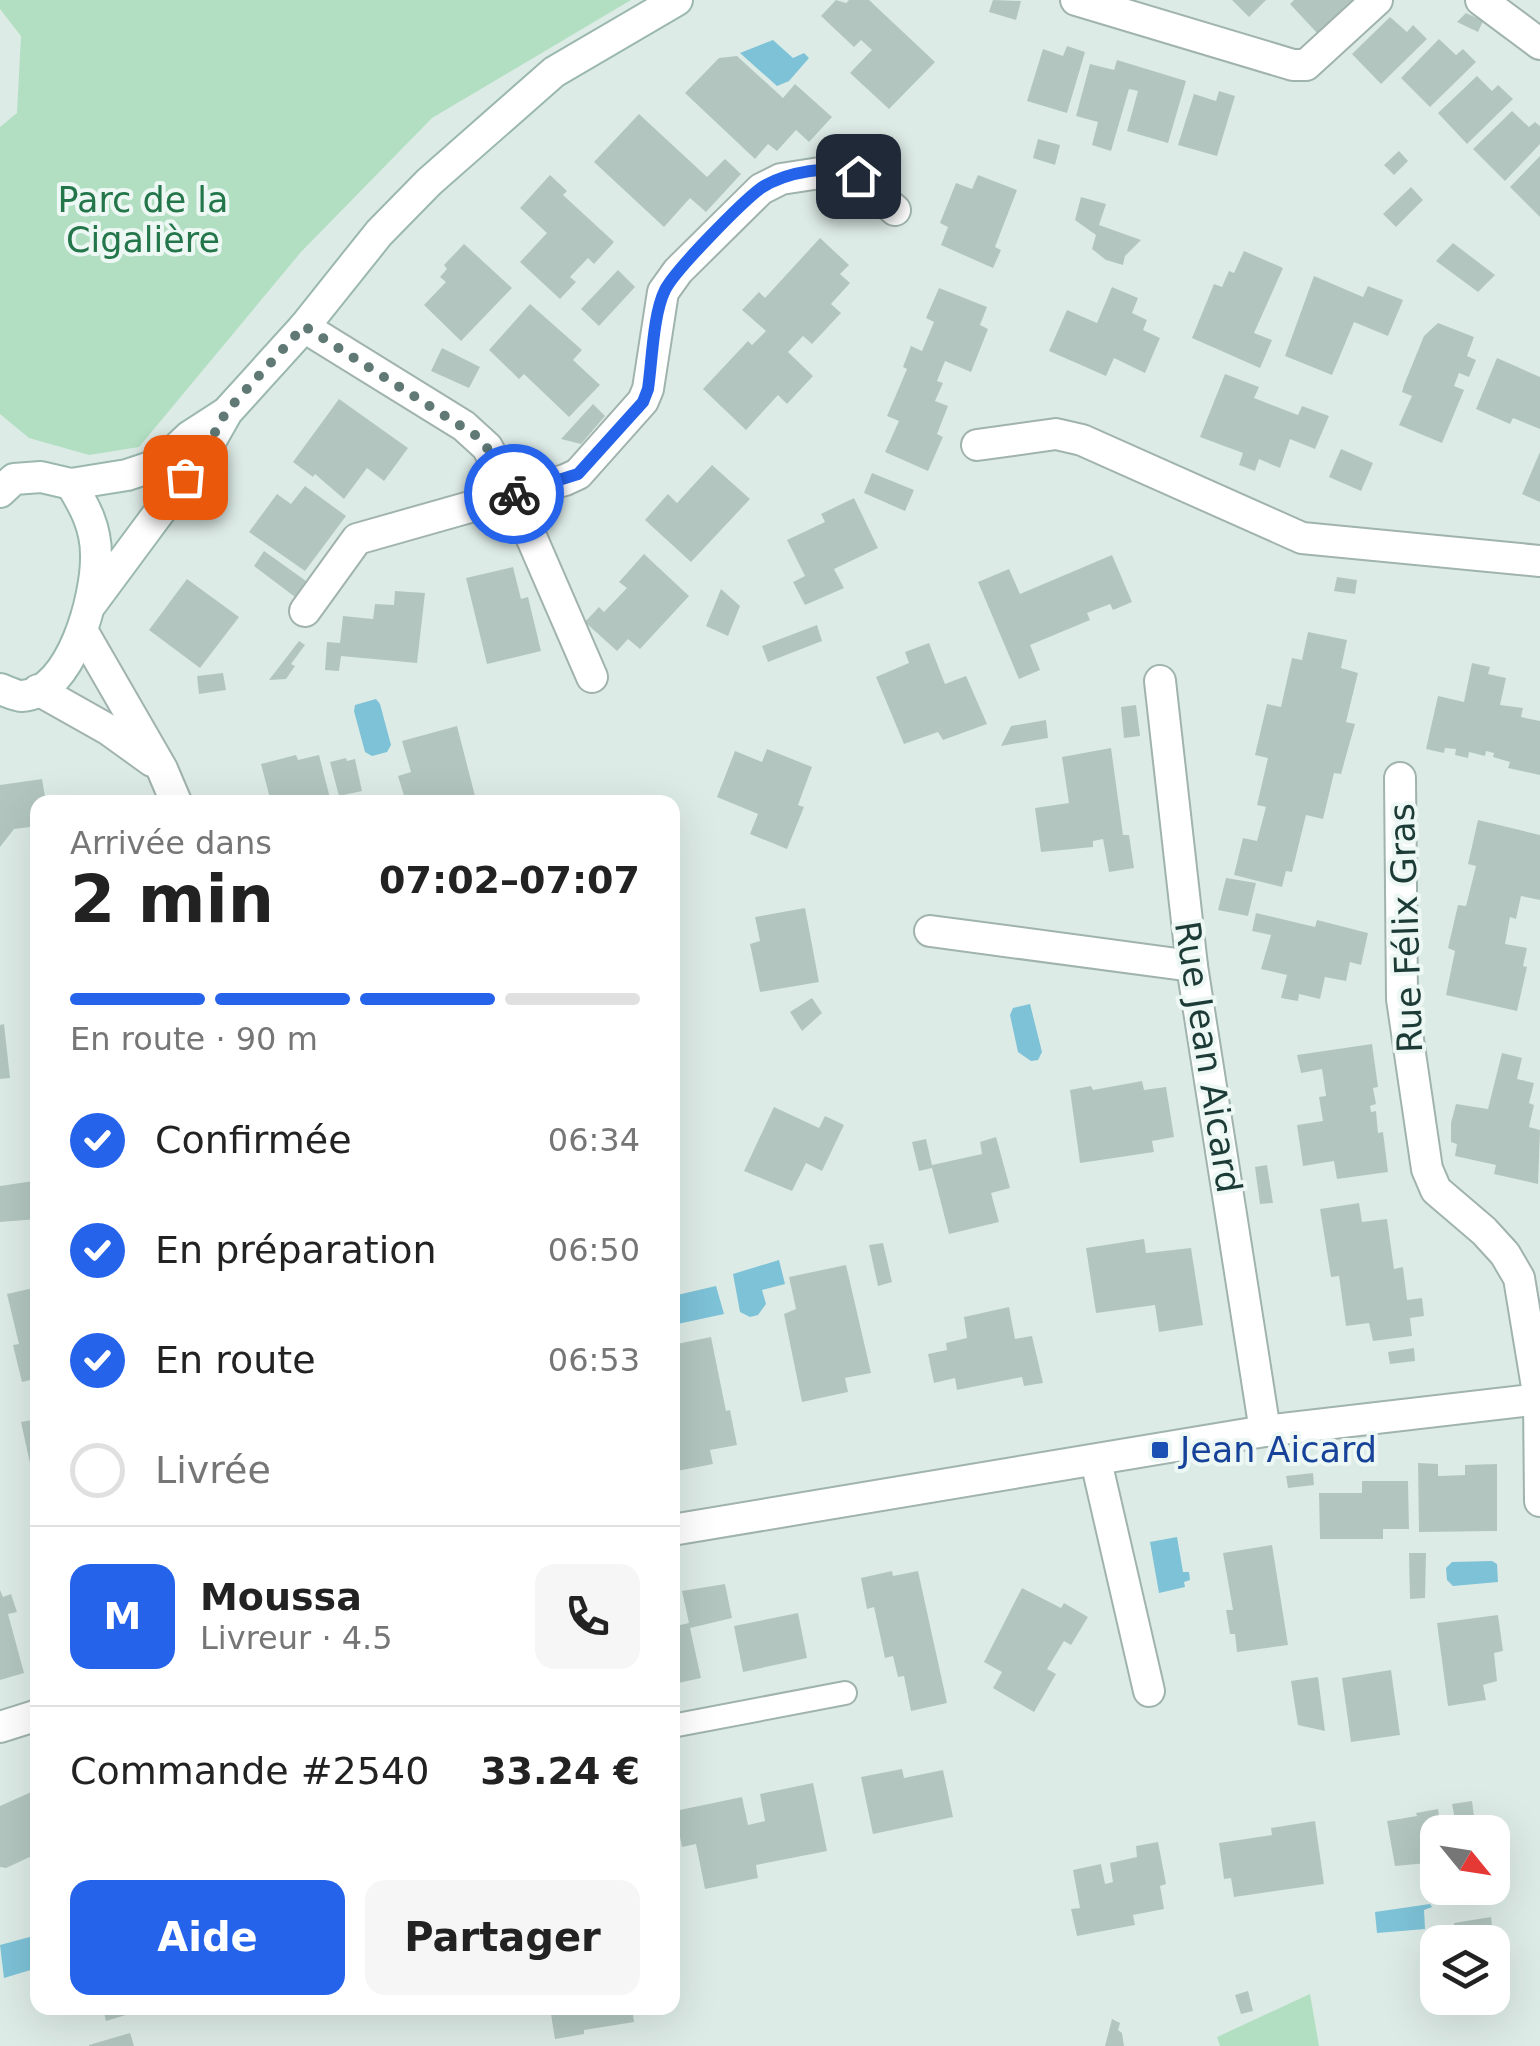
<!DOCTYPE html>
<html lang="fr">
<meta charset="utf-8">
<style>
:root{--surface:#fff;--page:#f6f6f6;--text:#222;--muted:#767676;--line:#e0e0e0;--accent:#2563eb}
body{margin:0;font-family:"DejaVu Sans",sans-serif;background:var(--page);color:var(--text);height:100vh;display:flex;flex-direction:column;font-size:38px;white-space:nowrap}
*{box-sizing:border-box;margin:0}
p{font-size:32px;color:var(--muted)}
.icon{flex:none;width:55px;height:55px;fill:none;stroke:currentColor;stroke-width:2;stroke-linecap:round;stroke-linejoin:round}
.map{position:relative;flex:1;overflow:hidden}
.panel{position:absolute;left:30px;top:795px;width:650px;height:1220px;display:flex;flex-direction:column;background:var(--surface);border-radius:20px;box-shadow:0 10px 40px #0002}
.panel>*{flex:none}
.needle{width:65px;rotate:120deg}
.buttons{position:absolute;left:1420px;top:1815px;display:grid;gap:20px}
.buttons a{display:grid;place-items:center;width:90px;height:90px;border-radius:20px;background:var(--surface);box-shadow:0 10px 40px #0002;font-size:50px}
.pin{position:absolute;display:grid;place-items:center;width:85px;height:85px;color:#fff;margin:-42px;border-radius:20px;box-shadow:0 5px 15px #0006}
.courier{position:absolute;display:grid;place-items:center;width:100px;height:100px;margin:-50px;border:8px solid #2563eb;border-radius:50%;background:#fff;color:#222;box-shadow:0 2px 12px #0007}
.overview em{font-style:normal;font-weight:800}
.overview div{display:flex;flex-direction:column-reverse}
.overview{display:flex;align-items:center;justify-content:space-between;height:170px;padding:0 40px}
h1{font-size:65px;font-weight:800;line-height:75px}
.bar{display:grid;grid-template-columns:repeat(4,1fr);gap:15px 10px;align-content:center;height:120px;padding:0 40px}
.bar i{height:12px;border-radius:8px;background:var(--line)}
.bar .current{background:var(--accent)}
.bar p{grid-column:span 4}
.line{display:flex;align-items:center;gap:25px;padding:0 40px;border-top:2px solid var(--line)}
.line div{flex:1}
.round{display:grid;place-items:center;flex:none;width:105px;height:105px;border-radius:20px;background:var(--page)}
ol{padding:0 40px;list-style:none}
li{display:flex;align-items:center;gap:30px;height:110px}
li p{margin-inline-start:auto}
li .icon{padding:10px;border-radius:50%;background:var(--accent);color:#fff;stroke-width:4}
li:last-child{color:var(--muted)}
li i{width:55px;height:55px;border:5px solid var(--line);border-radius:50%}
.button{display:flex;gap:20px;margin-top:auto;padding:20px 40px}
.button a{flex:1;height:115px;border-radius:20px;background:var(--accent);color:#fff;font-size:40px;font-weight:800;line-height:115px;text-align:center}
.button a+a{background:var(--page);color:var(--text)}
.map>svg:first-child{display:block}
.green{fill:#b2dfc2}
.water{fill:#7dc2d7}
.building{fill:#b2c6bf}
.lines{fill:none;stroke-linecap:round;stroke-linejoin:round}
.lane-casing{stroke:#a0b3ae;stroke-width:26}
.street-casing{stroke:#a0b3ae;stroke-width:34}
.secondary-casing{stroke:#9bb8af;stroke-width:34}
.lane{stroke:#fff;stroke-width:22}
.street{stroke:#fff;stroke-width:30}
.secondary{stroke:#fff;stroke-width:30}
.done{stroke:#607974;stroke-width:10;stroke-dasharray:0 18}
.route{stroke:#2563eb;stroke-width:12}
.transit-dot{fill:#1a4fb4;stroke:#edf7f3;stroke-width:4}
.labels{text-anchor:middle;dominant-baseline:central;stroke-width:8;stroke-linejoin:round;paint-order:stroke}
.park-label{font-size:35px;fill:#23764a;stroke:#edf7f3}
.street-label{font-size:35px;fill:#1d3b36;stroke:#edf7f3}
.transit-label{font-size:35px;fill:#164399;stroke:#edf7f3;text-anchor:start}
</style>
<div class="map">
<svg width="1540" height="2046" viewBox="0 0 1540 2046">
<rect width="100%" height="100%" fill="#ddebe6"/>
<g class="green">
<polygon points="0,0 631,0 432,118 301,252 139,447 89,455 29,438 0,414 0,127 17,113 21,36 0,9"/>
<polygon points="1310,1994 1319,2046 1220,2046 1217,2037"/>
</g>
<g class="water">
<polygon points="773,40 793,58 804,53 809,58 789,81 777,86 740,53"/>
<polygon points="376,699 380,704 391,745 387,752 372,756 365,752 354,711 355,705"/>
<polygon points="1030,1004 1042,1052 1038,1060 1031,1061 1018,1052 1010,1015 1013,1008"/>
<polygon points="779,1260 785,1284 762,1290 766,1304 758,1315 750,1317 740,1312 733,1274"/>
<polygon points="716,1286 724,1314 673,1325 673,1296"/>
<polygon points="1177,1537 1183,1572 1189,1572 1190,1580 1184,1582 1185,1587 1159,1593 1150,1542"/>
<polygon points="1492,1561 1497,1564 1498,1582 1453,1586 1447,1580 1446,1568 1452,1562"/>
<polygon points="1430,1904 1432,1907 1424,1910 1425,1929 1377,1933 1375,1912"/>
<polygon points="37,1935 37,1968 4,1978 0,1945"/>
</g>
<g class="building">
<polygon points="836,0 846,3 849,0 869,0 935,62 889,109 850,73 872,50 861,40 854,47 821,16"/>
<polygon points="993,0 1021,1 1016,20 989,12"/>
<polygon points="1232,0 1266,0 1249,17"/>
<polygon points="1294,0 1354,0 1318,34 1290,4"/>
<polygon points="1466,13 1483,21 1478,32 1457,22"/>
<polygon points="1390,17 1407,32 1413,25 1427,39 1381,84 1352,54"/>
<polygon points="1439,39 1456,55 1463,49 1476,62 1430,107 1401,78"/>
<polygon points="1067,46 1085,52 1067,113 1027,101 1043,49 1063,56"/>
<polygon points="737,56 783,98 795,84 832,117 809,142 796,130 777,151 768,144 755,159 685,93 719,58"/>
<polygon points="1117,60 1186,81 1168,143 1127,131 1138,91 1129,89 1111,151 1092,145 1098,122 1076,116 1090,64 1114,70"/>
<polygon points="1477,76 1492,91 1498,85 1513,99 1467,144 1438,113"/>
<polygon points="1219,91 1235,96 1217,156 1178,145 1194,94 1216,101"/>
<polygon points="1512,111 1529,127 1535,122 1540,126 1540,144 1505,181 1473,149"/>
<polygon points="639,114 707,177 725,159 741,174 706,212 690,198 664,227 594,162"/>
<polygon points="1038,139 1060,145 1055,165 1033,158"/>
<polygon points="1399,151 1408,161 1394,175 1384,165"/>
<polygon points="1540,156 1540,217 1510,187"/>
<polygon points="550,175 567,191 563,195 614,242 594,264 588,258 570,277 576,282 560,299 520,262 547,233 520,208"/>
<polygon points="978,175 1017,190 995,247 1001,250 993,268 941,245 948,227 940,223 956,183 972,189"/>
<polygon points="1411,187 1423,200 1396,227 1383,214"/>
<polygon points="1081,197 1106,204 1099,225 1141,240 1125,256 1123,265 1106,260 1092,249 1096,235 1075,220"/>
<polygon points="820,238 849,265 840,274 850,283 831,304 841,313 812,344 803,336 788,352 813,376 787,404 778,395 746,430 703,389 748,341 752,345 766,331 742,310 759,292 765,298"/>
<polygon points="1453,243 1495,275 1478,292 1436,261"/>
<polygon points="464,244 512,288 461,341 424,305 446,282 440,277 447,269 444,265"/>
<polygon points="1244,251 1283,268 1254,333 1272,340 1260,368 1192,338 1214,284 1222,287 1229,271 1234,273"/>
<polygon points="618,270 635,287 599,326 581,309"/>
<polygon points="1314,276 1363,297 1368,286 1403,300 1388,336 1354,322 1332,375 1285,356"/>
<polygon points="1112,287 1138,298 1132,313 1147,320 1143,330 1160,338 1145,373 1114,358 1106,376 1049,351 1067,310 1097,323"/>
<polygon points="939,288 987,307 980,325 988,329 971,372 945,361 937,381 943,383 935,401 948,406 937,434 943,437 928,471 885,452 899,421 887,416 907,369 903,367 911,346 922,351 934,322 926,318"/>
<polygon points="530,304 582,350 573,360 600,385 569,417 524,374 519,379 489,350"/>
<polygon points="1438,323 1474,337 1467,356 1476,360 1469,377 1459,373 1454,386 1464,390 1442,443 1399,425 1412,396 1402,392 1404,385 1424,336"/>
<polygon points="442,348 480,367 469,388 431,371"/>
<polygon points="1497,358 1540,377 1540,429 1513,418 1510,424 1476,409"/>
<polygon points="1225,374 1259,387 1254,398 1298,415 1302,406 1329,416 1315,449 1290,439 1280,468 1259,459 1255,471 1239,465 1243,453 1200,437"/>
<polygon points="339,399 408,448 384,481 367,468 344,499 315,474 313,477 293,462"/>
<polygon points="593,404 605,416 581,444 561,439"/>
<polygon points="1341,449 1373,463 1361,491 1329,477"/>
<polygon points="1540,452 1540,502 1522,494"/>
<polygon points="712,465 750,499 691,562 645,520 668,494 677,503"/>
<polygon points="872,473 914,490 905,511 864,493"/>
<polygon points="305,486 346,516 305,571 249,532 277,494 291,504"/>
<polygon points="854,498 878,548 834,569 844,588 805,605 793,582 805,576 787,540 825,522 821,514"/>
<polygon points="264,551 306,581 295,597 254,566"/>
<polygon points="644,554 689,596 640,649 628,639 617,651 585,622 599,607 604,612 627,588 619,582"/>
<polygon points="1112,555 1132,602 1113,610 1110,604 1087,613 1090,620 1030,645 1040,670 1019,679 978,582 1009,569 1020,594"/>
<polygon points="513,567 521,599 528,597 541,651 487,664 466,578"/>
<polygon points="1337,577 1357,580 1355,594 1334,591"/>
<polygon points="187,579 239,617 200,668 149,630"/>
<polygon points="721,589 740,606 728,636 706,626"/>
<polygon points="395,591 425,593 417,663 341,656 339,671 325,670 327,642 340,643 343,616 373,619 375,604 394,605"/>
<polygon points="817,625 822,641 768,662 762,646"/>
<polygon points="1308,632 1347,640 1341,668 1358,673 1346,722 1355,724 1341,774 1334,773 1323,819 1306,815 1292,872 1286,871 1282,887 1234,875 1243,838 1257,841 1266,807 1257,805 1268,758 1255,755 1267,704 1281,707 1292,658 1302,660"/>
<polygon points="299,641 305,645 291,664 295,666 286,679 269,680"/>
<polygon points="929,643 945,684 966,676 987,724 943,740 938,732 904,744 876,677 909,663 905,652"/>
<polygon points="1472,663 1490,667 1488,674 1506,678 1500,705 1523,708 1521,717 1540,721 1540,775 1508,768 1510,762 1493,757 1494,753 1486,751 1485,756 1469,752 1468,758 1455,755 1456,749 1445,748 1444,753 1426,749 1438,696 1464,702"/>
<polygon points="223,673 226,690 199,694 197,676"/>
<polygon points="1136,705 1140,736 1124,738 1121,707"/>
<polygon points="1046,720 1048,738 1001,746 1011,726"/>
<polygon points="457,726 475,796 479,796 481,802 406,802 398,776 411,772 402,741"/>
<polygon points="1111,748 1123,835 1129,835 1134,868 1109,872 1103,839 1093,841 1093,847 1041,852 1035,808 1069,803 1062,757"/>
<polygon points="767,749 812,767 798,805 804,807 787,849 750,834 758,814 717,797 735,751 762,762"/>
<polygon points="296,755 298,760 319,755 331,802 271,802 261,764"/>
<polygon points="346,758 347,761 355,759 362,791 339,796 330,762"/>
<polygon points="42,779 46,802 38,802 38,826 14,829 0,847 0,785"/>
<polygon points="1478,820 1540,835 1540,900 1521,896 1516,919 1510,917 1505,944 1527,948 1523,966 1527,967 1517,1011 1446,995 1455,951 1448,948 1458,905 1466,906 1476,866 1468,864"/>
<polygon points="1226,878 1256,883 1248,916 1218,910"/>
<polygon points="805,908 819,982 760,992 750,944 760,941 755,917"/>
<polygon points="1256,913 1315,927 1317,920 1368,933 1361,965 1350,962 1346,981 1325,977 1320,999 1299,994 1298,1001 1281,998 1287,975 1261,969 1271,935 1252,931"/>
<polygon points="812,998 822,1013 802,1031 790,1012"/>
<polygon points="4,1024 10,1078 0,1079 0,1025"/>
<polygon points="1372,1044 1378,1087 1373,1088 1376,1104 1370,1106 1371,1112 1376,1111 1378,1133 1383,1132 1388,1172 1337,1179 1334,1161 1303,1166 1297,1125 1323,1121 1319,1097 1326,1096 1322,1069 1301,1073 1297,1055"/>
<polygon points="1502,1053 1522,1058 1517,1079 1534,1083 1529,1103 1534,1105 1529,1127 1540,1130 1538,1184 1494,1174 1496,1165 1455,1156 1457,1144 1451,1142 1451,1123 1456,1104 1488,1109"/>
<polygon points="1142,1081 1144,1090 1166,1087 1174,1137 1152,1141 1154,1152 1080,1163 1070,1090 1091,1086 1093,1090"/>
<polygon points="774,1107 819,1128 825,1116 844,1125 822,1171 806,1163 792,1191 744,1171"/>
<polygon points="996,1137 1010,1188 991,1193 999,1222 949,1234 932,1168 919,1171 912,1142 926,1139 932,1165 982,1154 980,1142"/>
<polygon points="1267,1165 1273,1203 1260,1204 1255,1167"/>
<polygon points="38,1173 38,1219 0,1222 0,1186 34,1181"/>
<polygon points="1359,1203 1362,1222 1387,1219 1394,1269 1403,1267 1407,1300 1422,1298 1424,1316 1410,1318 1412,1336 1373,1341 1369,1323 1346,1326 1339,1276 1331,1277 1320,1209"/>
<polygon points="1144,1239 1146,1253 1191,1248 1203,1325 1159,1332 1155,1305 1096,1313 1086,1248"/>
<polygon points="883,1243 892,1282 878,1286 869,1245"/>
<polygon points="846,1265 871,1373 845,1378 848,1392 802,1402 784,1314 796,1309 789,1277"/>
<polygon points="38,1287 38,1378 22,1382 13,1345 19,1344 7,1294"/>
<polygon points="1009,1307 1015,1339 1032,1336 1043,1383 1024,1386 1022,1377 957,1390 955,1378 934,1383 928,1354 947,1350 946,1343 967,1338 964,1317"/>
<polygon points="711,1337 726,1411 730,1410 737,1445 710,1450 713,1464 672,1472 672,1345"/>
<polygon points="1414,1348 1415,1361 1390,1364 1388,1352"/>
<polygon points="38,1419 38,1461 30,1463 21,1422"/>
<polygon points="1418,1463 1438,1464 1438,1476 1465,1475 1465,1465 1497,1464 1497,1531 1419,1532"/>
<polygon points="1313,1473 1314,1485 1288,1488 1286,1476"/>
<polygon points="1362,1481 1408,1481 1409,1529 1383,1529 1383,1539 1320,1539 1319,1493 1362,1493"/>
<polygon points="1272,1545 1288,1645 1237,1652 1235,1634 1230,1634 1226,1610 1233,1610 1223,1553"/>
<polygon points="1409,1553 1426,1553 1425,1598 1410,1599"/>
<polygon points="892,1571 893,1576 918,1571 947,1703 911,1711 904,1676 898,1677 893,1656 885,1658 874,1607 867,1609 861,1578"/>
<polygon points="725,1584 732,1618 690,1628 701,1678 678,1683 676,1675 672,1676 672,1627 689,1623 682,1591"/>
<polygon points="1022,1588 1061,1608 1064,1603 1088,1617 1071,1645 1064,1641 1047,1669 1056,1674 1034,1712 993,1688 1002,1672 984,1662"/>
<polygon points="0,1590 3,1597 11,1594 17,1612 8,1614 24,1673 0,1680"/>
<polygon points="798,1613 807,1658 743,1672 734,1626"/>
<polygon points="1498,1615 1503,1651 1494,1653 1497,1681 1483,1685 1486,1700 1448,1706 1437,1623"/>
<polygon points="1391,1670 1400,1735 1351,1742 1342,1678"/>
<polygon points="1318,1677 1325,1731 1298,1725 1291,1681"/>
<polygon points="902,1769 904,1778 943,1770 953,1817 873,1834 861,1777"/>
<polygon points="813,1783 827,1851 756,1865 758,1878 705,1889 696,1844 682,1847 675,1811 742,1797 748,1825 765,1821 760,1794"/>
<polygon points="38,1789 38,1864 34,1855 6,1868 0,1867 0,1806"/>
<polygon points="1472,1801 1476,1832 1438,1832 1438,1862 1395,1866 1387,1821 1417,1816 1416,1813 1438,1809 1440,1822 1455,1819 1452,1804"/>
<polygon points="1315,1821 1324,1884 1234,1897 1231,1878 1224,1879 1219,1843 1272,1835 1271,1828"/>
<polygon points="1158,1842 1166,1884 1160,1886 1164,1909 1133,1915 1135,1925 1077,1936 1071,1909 1080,1908 1073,1870 1101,1864 1105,1884 1113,1882 1110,1863 1137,1857 1136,1846"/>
<polygon points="1491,1917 1494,1942 1440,1942 1439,1933 1454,1929 1454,1923"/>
<polygon points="1438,1943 1438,1988 1426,1989 1421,1955 1425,1944"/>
<polygon points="1248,1991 1253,2011 1241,2014 1235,1995"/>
<polygon points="103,2008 138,2008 139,2011 106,2021"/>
<polygon points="550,2008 632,2008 634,2022 584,2030 584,2034 555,2039"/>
<polygon points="1112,2019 1120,2023 1118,2030 1122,2033 1124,2046 1105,2046"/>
<polygon points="130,2033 134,2046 89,2046 89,2045"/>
</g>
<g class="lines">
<defs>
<polyline id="lane" points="672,1726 845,1693"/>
<g id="street">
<polyline points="1076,0 1293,65 1306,65 1377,0"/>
<polyline points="1481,0 1540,44"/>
<polyline points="304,327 464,426 487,447 513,495 592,677"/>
<polyline points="977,445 1056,434 1082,440 1302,538 1540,561"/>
<polyline points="305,611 357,539 565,480 578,474 643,401 648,389 663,292 678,271 761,189 781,179 846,169 895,210"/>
<polyline points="83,632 162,769 176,802"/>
<polyline points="1160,681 1192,966 1265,1431"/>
<polyline points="38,690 109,730 152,761"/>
<polyline points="1400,778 1402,999 1427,1169 1436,1190 1484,1231 1505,1254 1519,1278 1539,1399 1540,1501"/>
<polyline points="930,931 1192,966"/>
<polyline points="1096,1461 1149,1691"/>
<polyline points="672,1530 1265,1431 1540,1399"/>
<polyline points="0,1727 38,1715"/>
</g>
<g id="secondary">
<polyline points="0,492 14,479 41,477 71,484 127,475 160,464 190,436 224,414"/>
<polyline points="92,603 206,449 227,412 304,327 379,233 429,182 554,72 677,0"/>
<path d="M0 689C6 691 16 696 22 696 72 693 97 595 96 555 96 527 85 507 71 484"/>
</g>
</defs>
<use href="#lane" class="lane-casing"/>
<use href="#street" class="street-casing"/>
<use href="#secondary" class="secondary-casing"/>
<use href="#lane" class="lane"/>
<use href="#street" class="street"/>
<use href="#secondary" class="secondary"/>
</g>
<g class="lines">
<polyline class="done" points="185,477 206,449 226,412 304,326 475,435 487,448 514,494"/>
<path class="route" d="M514 494 578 474 643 402 648 389C652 362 653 314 665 290 675 270 742 202 761 188 784 173 834 162 858 176"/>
</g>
<rect class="transit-dot" x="1150" y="1440" width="20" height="20" rx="5"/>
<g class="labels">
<g class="park-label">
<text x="143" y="200">Parc de la<tspan x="143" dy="40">Cigalière</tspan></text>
</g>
<g class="street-label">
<text transform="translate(1406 928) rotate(-92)">Rue Félix Gras</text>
<text transform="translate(1208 1057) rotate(81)">Rue Jean Aicard</text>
</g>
<g class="transit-label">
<text x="1180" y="1450">Jean Aicard</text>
</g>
</g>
</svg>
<div class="buttons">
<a><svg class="needle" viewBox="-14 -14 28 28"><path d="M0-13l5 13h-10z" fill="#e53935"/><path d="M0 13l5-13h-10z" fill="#767676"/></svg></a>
<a><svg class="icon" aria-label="layers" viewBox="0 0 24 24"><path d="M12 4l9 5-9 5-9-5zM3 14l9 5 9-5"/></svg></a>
</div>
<div class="pin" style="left:185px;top:477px;background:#ea580c"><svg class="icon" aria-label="bag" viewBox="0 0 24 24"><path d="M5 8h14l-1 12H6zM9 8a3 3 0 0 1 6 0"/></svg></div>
<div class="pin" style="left:858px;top:176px;background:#1f2937"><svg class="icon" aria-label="home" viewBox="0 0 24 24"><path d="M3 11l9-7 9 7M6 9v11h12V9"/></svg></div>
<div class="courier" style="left:514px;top:494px"><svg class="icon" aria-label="bike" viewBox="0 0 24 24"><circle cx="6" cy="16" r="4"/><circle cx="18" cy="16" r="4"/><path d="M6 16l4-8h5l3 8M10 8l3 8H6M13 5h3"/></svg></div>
<section class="panel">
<div class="overview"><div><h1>2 min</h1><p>Arrivée dans</p></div><em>07:02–07:07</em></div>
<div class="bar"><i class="current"></i><i class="current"></i><i class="current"></i><i></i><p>En route · 90 m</p></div>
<ol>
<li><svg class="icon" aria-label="check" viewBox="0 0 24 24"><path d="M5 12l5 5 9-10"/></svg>Confirmée<p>06:34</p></li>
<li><svg class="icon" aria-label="check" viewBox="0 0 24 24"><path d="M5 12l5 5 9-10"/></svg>En préparation<p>06:50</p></li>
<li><svg class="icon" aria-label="check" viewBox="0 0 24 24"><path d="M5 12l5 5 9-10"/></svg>En route<p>06:53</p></li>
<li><i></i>Livrée</li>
</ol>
<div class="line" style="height:180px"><b class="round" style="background:var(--accent);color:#fff">M</b><div><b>Moussa</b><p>Livreur · 4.5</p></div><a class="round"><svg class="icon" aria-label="phone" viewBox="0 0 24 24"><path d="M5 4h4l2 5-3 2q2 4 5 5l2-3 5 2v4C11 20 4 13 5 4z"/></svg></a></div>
<div class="line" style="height:130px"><div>Commande #2540</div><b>33.24 €</b></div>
<div class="button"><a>Aide</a><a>Partager</a></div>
</section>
</div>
